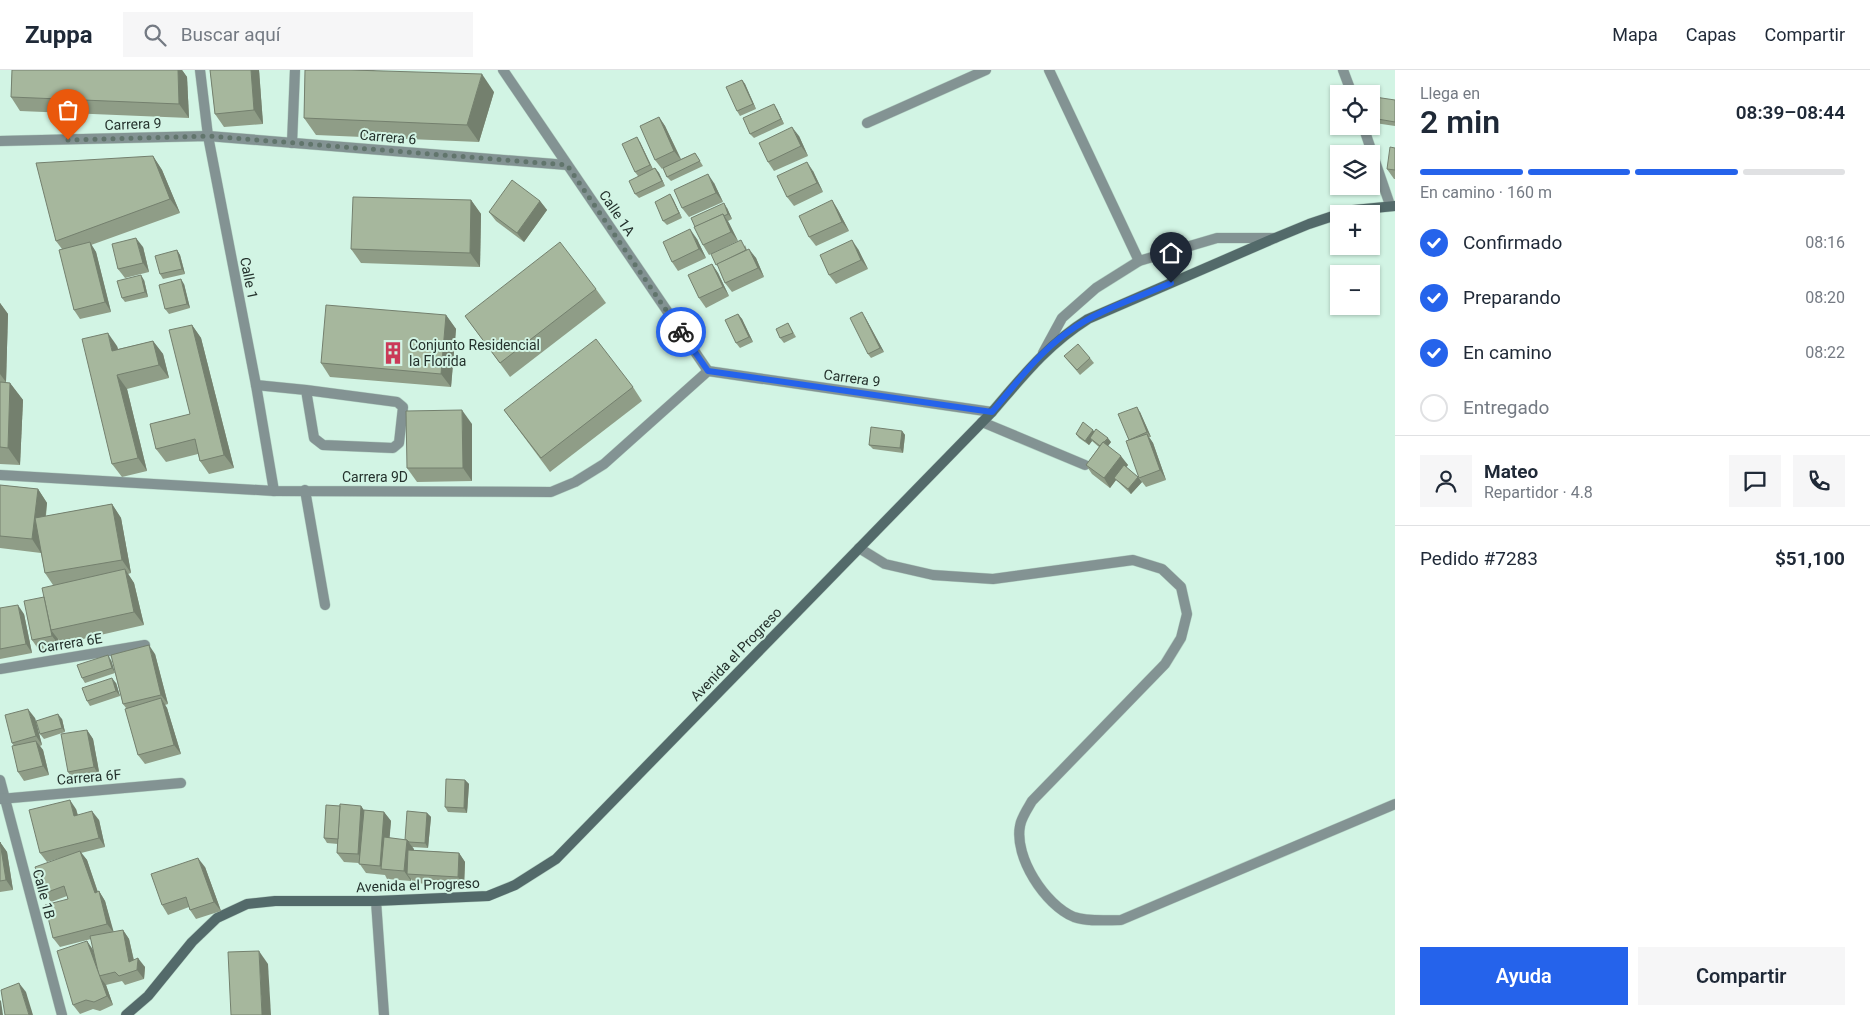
<!DOCTYPE html>
<html lang="es">
<meta charset="utf-8">
<style>
:root{--surface:#fff;--page:#f6f6f7;--text:#1f2937;--muted:#747a83;--line:#e0e1e3;--accent:#2563eb}
body{margin:0;font-family:Roboto,sans-serif;background:var(--page);color:var(--text);height:100vh;display:flex;flex-direction:column;font-size:19px;white-space:nowrap}
*{box-sizing:border-box;margin:0}
p{font-size:16px;color:var(--muted)}
.icon{flex:none;width:28px;height:28px;fill:none;stroke:currentColor;stroke-width:2;stroke-linecap:round;stroke-linejoin:round}
.map{position:relative;flex:1;overflow:hidden}
.side{display:flex;flex-direction:column;background:var(--surface);width:475px}
.side>*{flex:none}
.tools{position:absolute;left:1330px;top:15px;display:grid;gap:10px}
.tools a{display:grid;place-items:center;width:50px;height:50px;border-radius:0px;background:var(--surface);box-shadow:0 1px 4px #0004;font-size:25px}
.pin{position:absolute;display:grid;place-items:center;width:42px;height:42px;color:#fff;margin:-51px -21px;border-radius:50% 50% 50% 0;rotate:-45deg;box-shadow:0 0 5px #0007}
.pin .icon{rotate:45deg}
.courier{position:absolute;display:grid;place-items:center;width:50px;height:50px;margin:-25px;border:4px solid #2563eb;border-radius:50%;background:#fff;color:#222;box-shadow:0 1px 6px #0007}
.summary em{font-style:normal;font-weight:600}
.summary div{display:flex;flex-direction:column-reverse}
.summary{display:flex;align-items:center;justify-content:space-between;height:85px;padding:0 25px}
h1{font-size:32px;font-weight:600;line-height:38px}
.bar{display:grid;grid-template-columns:repeat(4,1fr);gap:8px 5px;align-content:center;height:60px;padding:0 25px}
.bar i{height:6px;border-radius:4px;background:var(--line)}
.bar .active{background:var(--accent)}
.bar p{grid-column:span 4}
.line{display:flex;align-items:center;gap:12px;padding:0 25px;border-top:1px solid var(--line)}
.line div{flex:1}
.round{display:grid;place-items:center;flex:none;width:52px;height:52px;border-radius:0px;background:var(--page)}
ol{padding:0 25px;list-style:none}
li{display:flex;align-items:center;gap:15px;height:55px}
li p{margin-inline-start:auto}
li .icon{padding:5px;border-radius:50%;background:var(--accent);color:#fff;stroke-width:4}
li:last-child{color:var(--muted)}
li i{width:28px;height:28px;border:2px solid var(--line);border-radius:50%}
.action{display:flex;gap:10px;margin-top:auto;padding:10px 25px}
.action a{flex:1;height:58px;border-radius:0px;background:var(--accent);color:#fff;font-size:20px;font-weight:600;line-height:58px;text-align:center}
.action a+a{background:var(--page);color:var(--text)}
header{display:flex;align-items:center;gap:30px;box-sizing:border-box;height:70px;padding:0 25px;background:var(--surface);border-bottom:1px solid var(--line)}
header strong{font-size:24px}
nav{display:flex;gap:28px;margin-inline-start:auto;font-size:18px}
.search{width:350px;height:45px;background:var(--page);display:flex;align-items:center;gap:12px;box-sizing:border-box;padding:0 18px;border-radius:0px;color:var(--muted);font-size:19px}
main{display:flex;flex:1;min-height:0}
.map>svg:first-child{display:block}
.lines{fill:none;stroke-linecap:round;stroke-linejoin:round}
.lane-casing{stroke:#b3d1c3;stroke-width:11}
.street-casing{stroke:#b3d1c3;stroke-width:11}
.secondary-casing{stroke:#b3d1c3;stroke-width:11}
.lane{stroke:#839393;stroke-width:10}
.street{stroke:#839393;stroke-width:10}
.secondary{stroke:#536a6a;stroke-width:10}
.wall{fill:#8f9d87}
.shaded-wall{fill:#74806e}
.building{fill:#a6b79d;stroke:#74806e}
.done{stroke:#61756c;stroke-width:5;stroke-dasharray:0 9}
.route{stroke:#2563eb;stroke-width:6}
.labels{text-anchor:middle;dominant-baseline:central;stroke-width:4;stroke-linejoin:round;paint-order:stroke}
.street-label{font-size:14px;fill:#24312c;stroke:#d2f4e4}
.poi-label{font-size:14px;fill:#24312c;stroke:#d2f4e4;text-anchor:start}
</style>
<header>
<strong>Zuppa</strong>
<div class="search"><svg class="icon" aria-label="search" viewBox="0 0 24 24"><circle cx="10" cy="10" r="6"/><path d="M15 15l6 6"/></svg>Buscar aquí</div>
<nav><a>Mapa</a><a>Capas</a><a>Compartir</a></nav>
</header>
<main>
<div class="map">
<svg width="1395" height="945" viewBox="0 0 1395 945">
<rect width="100%" height="100%" fill="#d2f4e4"/>
<g class="lines">
<defs>
<g id="lane">
<polyline points="1343,0 1352,24"/>
<polyline points="1363,56 1390,135"/>
<polyline points="256,315 306,320 397,332 403,337 399,373 393,378 323,375 314,368 306,320"/>
<polyline points="982,352 1085,395"/>
<polyline points="305,420 325,535"/>
<polyline points="376,831 384,945"/>
</g>
<g id="street">
<polyline points="200,0 208,66 256,315 274,421"/>
<polyline points="503,0 708,301"/>
<polyline points="1049,0 1139,191"/>
<polyline points="867,53 986,0"/>
<polyline points="0,71 208,66 567,95"/>
<polyline points="292,73 295,0"/>
<polyline points="1043,283 1062,248 1096,218 1139,191 1217,168 1275,168"/>
<polyline points="708,301 992,342"/>
<polyline points="0,405 274,421 551,422 575,412 604,394 708,301"/>
<path d="M859 478 885 494 933 505 993 509 1133 490 1162 499 1181 517 1187 544 1181 568 1165 594 1032 731C1028 738 1021 748 1020 756 1014 787 1045 835 1074 847 1088 852 1107 850 1121 850L1395 734"/>
<polyline points="0,599 145,575"/>
<polyline points="0,710 62,945"/>
<polyline points="0,729 181,713"/>
</g>
<g id="secondary">
<polyline points="1340,144 1354,140 1395,136"/>
<path d="M126 945 148 926 192 872 217 848 247 834 275 831H376L488 826 515 815 556 789 992 342C1023 306 1047 275 1088 249L1275 168 1309 154 1339 144"/>
</g>
</defs>
<use href="#lane" class="lane-casing"/>
<use href="#street" class="street-casing"/>
<use href="#secondary" class="secondary-casing"/>
<use href="#lane" class="lane"/>
<use href="#street" class="street"/>
<use href="#secondary" class="secondary"/>
</g>
<g class="wall">
<polygon points="12,0 182,0 187,7 189,48 20,41 11,27"/>
<polygon points="210,0 259,0 263,54 224,57 215,44"/>
<polygon points="305,0 376,0 373,1 494,22 479,72 316,65 304,48"/>
<polygon points="742,10 745,14 756,39 740,46 737,41"/>
<polygon points="1395,30 1395,56 1375,53 1372,48"/>
<polygon points="777,39 784,54 754,68 750,64"/>
<polygon points="659,47 665,56 681,89 695,83 703,96 671,111 667,107 663,98 662,99 655,90"/>
<polygon points="799,66 808,86 774,101 768,92"/>
<polygon points="640,72 653,99 655,98 659,103 665,116 639,128 635,124 638,106 635,102"/>
<polygon points="1395,78 1395,109 1394,109 1387,99"/>
<polygon points="153,86 162,100 180,143 91,175 96,182 111,242 80,249 74,240 62,179 56,171"/>
<polygon points="813,101 823,122 794,136 787,127"/>
<polygon points="714,113 723,132 689,147 682,138"/>
<polygon points="670,124 673,129 682,148 667,155 663,151"/>
<polygon points="471,130 481,144 480,197 361,193 351,179"/>
<polygon points="832,130 838,140 849,161 816,176 809,167"/>
<polygon points="540,131 547,140 524,172 496,151 489,142"/>
<polygon points="727,138 732,149 728,151 738,171 709,185 703,175"/>
<polygon points="697,169 706,188 678,201 672,192"/>
<polygon points="745,175 747,180 756,188 764,207 732,222 725,213"/>
<polygon points="143,177 149,202 125,208 118,199"/>
<polygon points="858,179 868,199 836,214 829,205"/>
<polygon points="177,180 180,185 185,204 163,209 160,204"/>
<polygon points="712,194 718,203 729,226 706,238 699,228"/>
<polygon points="144,210 148,227 125,232 122,228"/>
<polygon points="184,214 190,238 169,244 165,239"/>
<polygon points="596,219 606,233 510,307 465,246"/>
<polygon points="0,233 8,244 6,312 0,312"/>
<polygon points="738,244 742,249 753,272 740,278 736,273"/>
<polygon points="446,245 456,259 451,317 330,307 321,293"/>
<polygon points="865,247 884,282 871,288 868,284"/>
<polygon points="788,253 796,267 784,273 780,268"/>
<polygon points="192,255 201,268 234,398 209,404 200,391 198,384 166,392 156,379 190,344"/>
<polygon points="153,271 163,284 169,308 127,319 147,401 122,407 112,394 117,276 118,279"/>
<polygon points="1064,286 1090,288 1094,293 1080,305"/>
<polygon points="0,312 10,313 23,330 20,395 0,394"/>
<polygon points="633,317 642,331 550,402 504,340"/>
<polygon points="1140,342 1151,367 1149,367 1153,373 1166,410 1146,417 1139,408 1129,370"/>
<polygon points="472,354 472,411 417,412 407,398"/>
<polygon points="902,361 905,365 903,383 873,379 869,375"/>
<polygon points="1094,361 1111,372 1108,376 1128,395 1126,397 1138,407 1142,412 1131,424 1116,410 1110,418 1092,404 1086,395 1099,377 1092,371 1089,375 1079,368 1076,364"/>
<polygon points="0,415 38,419 47,433 46,446 112,434 121,448 131,503 128,504 134,513 144,555 61,574 58,569 59,575 39,580 32,570 44,527 53,515 45,503 41,483 0,478"/>
<polygon points="0,538 24,544 32,583 0,589"/>
<polygon points="155,584 168,634 165,635 167,638 181,684 145,694 138,685 126,638 123,634 115,603 85,613 82,608 111,590 115,603"/>
<polygon points="116,613 120,626 90,636 87,631"/>
<polygon points="35,648 42,675 40,676 43,680 49,705 24,711 18,702 14,676 12,673"/>
<polygon points="62,649 65,662 44,669 40,664"/>
<polygon points="87,660 93,669 100,707 74,711 68,702"/>
<polygon points="465,710 469,714 467,743 448,742 445,737"/>
<polygon points="340,736 361,736 364,740 384,742 391,751 389,768 405,770 427,743 431,747 428,778 412,777 413,780 459,783 465,792 464,816 413,813 411,809 411,811 387,809 385,805 366,803 359,793 344,792 337,783 338,774 327,773 324,768"/>
<polygon points="76,739 78,745 99,750 105,777 81,783 87,790 98,822 99,821 105,831 113,862 123,860 129,869 134,890 145,897 144,909 125,915 122,911 106,915 113,935 100,941 93,939 80,944 73,935 87,871 93,880 91,869 60,877 53,868 68,829 67,826 51,832 45,823 60,788 47,792 40,783"/>
<polygon points="0,772 7,782 13,820 0,822"/>
<polygon points="205,797 221,841 196,849 190,840 189,837 168,845 162,835"/>
</g>
<g class="shaded-wall">
<polygon points="178,0 182,0 187,7 189,48 179,34"/>
<polygon points="251,0 259,0 263,54 254,40"/>
<polygon points="482,4 494,22 479,72 467,55"/>
<polygon points="742,10 745,14 756,39 753,34"/>
<polygon points="774,34 777,39 784,54 781,49"/>
<polygon points="659,47 665,56 681,90 674,81"/>
<polygon points="792,57 799,66 808,86 801,76"/>
<polygon points="637,67 640,72 653,100 650,95"/>
<polygon points="153,86 162,100 180,143 170,129"/>
<polygon points="807,92 813,101 823,122 817,113"/>
<polygon points="655,98 659,103 665,116 662,111"/>
<polygon points="708,104 714,113 723,132 716,123"/>
<polygon points="670,124 673,129 682,148 679,143"/>
<polygon points="471,130 481,144 480,197 470,183"/>
<polygon points="832,130 838,140 849,161 842,152"/>
<polygon points="540,131 547,140 524,172 517,163"/>
<polygon points="724,133 727,138 732,149 728,144"/>
<polygon points="723,144 729,153 738,171 731,162"/>
<polygon points="690,159 697,169 706,188 699,179"/>
<polygon points="136,168 143,177 149,202 143,193"/>
<polygon points="852,170 858,179 868,199 861,190"/>
<polygon points="90,172 96,182 111,242 105,232"/>
<polygon points="749,179 756,188 764,207 758,198"/>
<polygon points="177,180 180,185 185,204 182,199"/>
<polygon points="712,194 718,203 729,226 723,217"/>
<polygon points="141,205 144,210 148,227 145,222"/>
<polygon points="181,209 184,214 190,238 187,234"/>
<polygon points="0,233 8,244 6,312 0,304"/>
<polygon points="862,242 865,247 884,282 880,278"/>
<polygon points="738,244 742,249 753,272 749,267"/>
<polygon points="446,245 456,259 451,317 441,304"/>
<polygon points="192,255 201,268 234,398 224,385"/>
<polygon points="108,263 117,276 122,294 112,281"/>
<polygon points="153,271 163,284 169,308 159,295"/>
<polygon points="117,305 127,319 147,401 138,388"/>
<polygon points="10,313 23,330 20,395 8,378"/>
<polygon points="1137,337 1140,342 1151,367 1147,362"/>
<polygon points="462,340 472,354 472,411 463,398"/>
<polygon points="1093,360 1096,364 1090,368 1092,371 1089,375 1085,371"/>
<polygon points="902,361 905,365 903,383 900,378"/>
<polygon points="1147,364 1153,373 1166,410 1160,400"/>
<polygon points="1108,368 1111,372 1104,381 1101,377"/>
<polygon points="1121,386 1128,395 1116,410 1114,408 1116,410 1110,418 1104,408"/>
<polygon points="1138,407 1142,412 1131,424 1128,419"/>
<polygon points="38,419 47,433 41,483 32,469"/>
<polygon points="112,434 121,448 131,503 122,490"/>
<polygon points="125,499 134,513 144,555 134,542"/>
<polygon points="44,527 51,560 58,569 59,575 52,566"/>
<polygon points="18,535 24,544 32,583 26,574"/>
<polygon points="149,575 155,584 168,634 161,625"/>
<polygon points="108,585 111,590 115,603 112,598"/>
<polygon points="112,608 116,613 120,626 116,621"/>
<polygon points="161,628 167,638 181,684 174,675"/>
<polygon points="28,639 35,648 42,675 36,666"/>
<polygon points="58,644 62,649 65,662 62,658"/>
<polygon points="87,660 93,669 100,707 94,697"/>
<polygon points="36,671 43,680 49,705 43,696"/>
<polygon points="465,710 469,714 467,743 464,738"/>
<polygon points="70,730 76,739 80,755 74,746"/>
<polygon points="361,736 367,745 364,793 358,784"/>
<polygon points="92,741 99,750 105,777 99,768"/>
<polygon points="384,742 391,751 387,800 383,799 380,796"/>
<polygon points="427,743 431,747 428,778 425,773"/>
<polygon points="407,770 414,779 411,804 407,804 411,809 411,811 404,801"/>
<polygon points="0,772 7,782 13,820 6,810"/>
<polygon points="80,781 87,790 101,832 95,823"/>
<polygon points="459,783 465,792 464,816 458,807"/>
<polygon points="198,788 205,797 221,841 214,832"/>
<polygon points="99,821 105,831 114,863 107,854"/>
<polygon points="123,860 129,869 136,901 129,892"/>
<polygon points="87,871 93,880 99,906"/>
<polygon points="259,881 268,894 271,945 262,945"/>
<polygon points="138,888 145,897 144,909 137,900"/>
<polygon points="100,907 106,915 113,935 107,926"/>
<polygon points="19,913 26,922 33,945 29,945"/>
<polygon points="0,930 1,931 3,945 0,945"/>
</g>
<g class="building">
<polygon points="12,0 178,0 179,34 11,27"/>
<polygon points="210,0 251,0 254,40 215,44"/>
<polygon points="305,0 351,0 482,4 467,55 304,48"/>
<polygon points="742,10 753,34 737,41 726,17"/>
<polygon points="1375,27 1395,30 1395,52 1372,48"/>
<polygon points="774,34 781,49 750,64 743,48"/>
<polygon points="659,47 674,81 655,90 640,56"/>
<polygon points="792,57 801,76 768,92 759,73"/>
<polygon points="637,67 650,95 635,102 622,74"/>
<polygon points="1390,77 1395,78 1395,100 1387,99"/>
<polygon points="695,83 700,91 667,107 663,98"/>
<polygon points="153,86 170,129 56,171 36,93"/>
<polygon points="807,92 817,113 787,127 777,106"/>
<polygon points="655,98 662,111 635,124 629,111"/>
<polygon points="708,104 716,123 682,138 674,120"/>
<polygon points="512,110 540,131 517,163 489,142"/>
<polygon points="670,124 679,143 663,151 655,132"/>
<polygon points="353,127 471,130 470,183 351,179"/>
<polygon points="832,130 842,152 809,167 799,146"/>
<polygon points="724,133 728,144 724,146 723,144 695,157 691,148"/>
<polygon points="723,144 731,162 703,175 694,157"/>
<polygon points="690,159 699,179 672,192 663,172"/>
<polygon points="136,168 143,193 118,199 112,174"/>
<polygon points="741,170 746,180 716,195 711,184"/>
<polygon points="852,170 861,190 829,205 820,185"/>
<polygon points="90,172 105,232 74,240 59,180"/>
<polygon points="560,172 596,219 500,293 465,246"/>
<polygon points="749,179 758,198 725,213 717,194"/>
<polygon points="177,180 182,199 160,204 155,186"/>
<polygon points="712,194 723,217 699,228 688,205"/>
<polygon points="141,205 145,222 122,228 117,211"/>
<polygon points="181,209 187,234 165,239 159,215"/>
<polygon points="326,235 446,245 441,304 321,293"/>
<polygon points="862,242 880,278 868,284 850,248"/>
<polygon points="738,244 749,267 736,273 725,250"/>
<polygon points="788,253 793,263 780,268 776,259"/>
<polygon points="192,255 224,385 200,391 195,369 156,379 150,354 190,344 169,260"/>
<polygon points="108,263 112,281 153,271 159,295 117,305 138,388 112,394 82,269"/>
<polygon points="596,269 633,317 541,388 504,340"/>
<polygon points="1078,274 1090,288 1077,300 1064,286"/>
<polygon points="0,312 10,313 8,378 0,377"/>
<polygon points="1137,337 1147,362 1129,370 1118,344"/>
<polygon points="462,340 463,398 407,398 406,341"/>
<polygon points="1083,352 1093,360 1085,371 1076,364"/>
<polygon points="871,357 902,361 900,378 869,375"/>
<polygon points="1096,359 1108,368 1104,372 1103,372 1100,376 1090,368"/>
<polygon points="1147,364 1160,400 1139,408 1126,371"/>
<polygon points="1103,372 1121,386 1104,408 1086,395"/>
<polygon points="1124,395 1138,407 1128,419 1114,408"/>
<polygon points="0,415 38,419 32,469 0,466"/>
<polygon points="112,434 122,490 45,503 35,448"/>
<polygon points="125,499 134,542 51,560 42,518"/>
<polygon points="44,527 52,566 32,570 24,531"/>
<polygon points="18,535 26,574 0,579 0,538"/>
<polygon points="149,575 161,625 123,634 111,585"/>
<polygon points="108,585 112,598 82,608 77,595"/>
<polygon points="112,608 116,621 87,631 82,618"/>
<polygon points="161,628 174,675 138,685 125,639"/>
<polygon points="28,639 36,666 12,673 5,645"/>
<polygon points="58,644 62,658 40,664 36,651"/>
<polygon points="87,660 94,697 68,702 61,664"/>
<polygon points="36,671 43,696 18,702 12,676"/>
<polygon points="446,709 465,710 464,738 445,737"/>
<polygon points="70,730 74,746 92,741 99,768 40,783 29,740"/>
<polygon points="340,734 361,736 358,784 337,783"/>
<polygon points="326,735 340,736 338,769 324,768"/>
<polygon points="364,740 384,742 380,796 359,794"/>
<polygon points="407,741 427,743 425,773 409,772 407,770 405,770"/>
<polygon points="384,767 407,770 404,801 381,799"/>
<polygon points="0,772 6,810 0,811"/>
<polygon points="408,780 459,783 458,807 407,804"/>
<polygon points="80,781 95,823 99,821 107,854 53,868 45,835 68,829 64,816 45,823 35,797"/>
<polygon points="198,788 214,832 190,840 186,827 162,835 151,804"/>
<polygon points="123,860 129,892 138,888 137,900 119,906 115,902 99,906 90,866"/>
<polygon points="87,871 107,926 94,932 86,930 73,935 57,881"/>
<polygon points="259,881 262,945 231,945 228,882"/>
<polygon points="19,913 29,945 5,945 1,920"/>
</g>
<g class="lines">
<polyline class="done" points="68,70 208,66 567,95 681,262"/>
<path class="route" d="M681 262 708 301 992 342C1015 315 1038 283 1068 262 1098 240 1137 228 1171 213"/>
</g>
<defs>
<symbol id="building-bare" viewBox="-9 -9 18 18"><path d="M-4-6H4V6H1V3H-1V6H-4ZM-2.5-4.3h1.7v1.8h-1.7ZM.8-4.3h1.7v1.8H.8ZM-2.5-1h1.7V.8h-1.7ZM.8-1h1.7V.8H.8Z" fill="#ca3a58" stroke="#d2f4e4" stroke-width="2.5" paint-order="stroke"/></symbol>
</defs>
<g fill-rule="evenodd">
<use href="#building-bare" x="377" y="267" width="32" height="32"/>
</g>
<g class="labels">
<g class="street-label">
<text transform="translate(133 54) rotate(-2)">Carrera 9</text>
<text transform="translate(388 67) rotate(5)">Carrera 6</text>
<text transform="translate(617 143) rotate(56)">Calle 1A</text>
<text transform="translate(249 208) rotate(79)">Calle 1</text>
<text transform="translate(852 308) rotate(8)">Carrera 9</text>
<text x="375" y="407">Carrera 9D</text>
<text transform="translate(70 573) rotate(-9)">Carrera 6E</text>
<text transform="translate(736 584) rotate(-46)">Avenida el Progreso</text>
<text transform="translate(89 707) rotate(-5)">Carrera 6F</text>
<text transform="translate(418 815) rotate(-2)">Avenida el Progreso</text>
<text transform="translate(44 824) rotate(75)">Calle 1B</text>
</g>
<g class="poi-label">
<text x="409" y="275">Conjunto Residencial<tspan x="409" dy="16">la Florida</tspan></text>
</g>
</g>
</svg>
<div class="tools">
<a><svg class="icon" aria-label="locate" viewBox="0 0 24 24"><circle cx="12" cy="12" r="6"/><path d="M12 2v4M12 18v4M2 12h4M18 12h4"/></svg></a>
<a><svg class="icon" aria-label="layers" viewBox="0 0 24 24"><path d="M12 4l9 5-9 5-9-5zM3 14l9 5 9-5"/></svg></a>
<a>+</a>
<a>−</a>
</div>
<div class="pin" style="left:68px;top:70px;background:#ea580c"><svg class="icon" aria-label="bag" viewBox="0 0 24 24"><path d="M5 8h14l-1 12H6zM9 8a3 3 0 0 1 6 0"/></svg></div>
<div class="pin" style="left:1171px;top:213px;background:#1f2937"><svg class="icon" aria-label="home" viewBox="0 0 24 24"><path d="M3 11l9-7 9 7M6 9v11h12V9"/></svg></div>
<div class="courier" style="left:681px;top:262px"><svg class="icon" aria-label="bike" viewBox="0 0 24 24"><circle cx="6" cy="16" r="4"/><circle cx="18" cy="16" r="4"/><path d="M6 16l4-8h5l3 8M10 8l3 8H6M13 5h3"/></svg></div>
</div>
<section class="side">
<div class="summary"><div><h1>2 min</h1><p>Llega en</p></div><em>08:39–08:44</em></div>
<div class="bar"><i class="active"></i><i class="active"></i><i class="active"></i><i></i><p>En camino · 160 m</p></div>
<ol>
<li><svg class="icon" aria-label="check" viewBox="0 0 24 24"><path d="M5 12l5 5 9-10"/></svg>Confirmado<p>08:16</p></li>
<li><svg class="icon" aria-label="check" viewBox="0 0 24 24"><path d="M5 12l5 5 9-10"/></svg>Preparando<p>08:20</p></li>
<li><svg class="icon" aria-label="check" viewBox="0 0 24 24"><path d="M5 12l5 5 9-10"/></svg>En camino<p>08:22</p></li>
<li><i></i>Entregado</li>
</ol>
<div class="line" style="height:90px"><a class="round"><svg class="icon" aria-label="person" viewBox="0 0 24 24"><circle cx="12" cy="8" r="4"/><path d="M4 21q1-7 8-7t8 7"/></svg></a><div><b>Mateo</b><p>Repartidor · 4.8</p></div><a class="round"><svg class="icon" aria-label="chat" viewBox="0 0 24 24"><path d="M4 5h16v11H9l-5 4z"/></svg></a><a class="round"><svg class="icon" aria-label="phone" viewBox="0 0 24 24"><path d="M5 4h4l2 5-3 2q2 4 5 5l2-3 5 2v4C11 20 4 13 5 4z"/></svg></a></div>
<div class="line" style="height:65px"><div>Pedido #7283</div><b>$51,100</b></div>
<div class="action"><a>Ayuda</a><a>Compartir</a></div>
</section>
</main>
